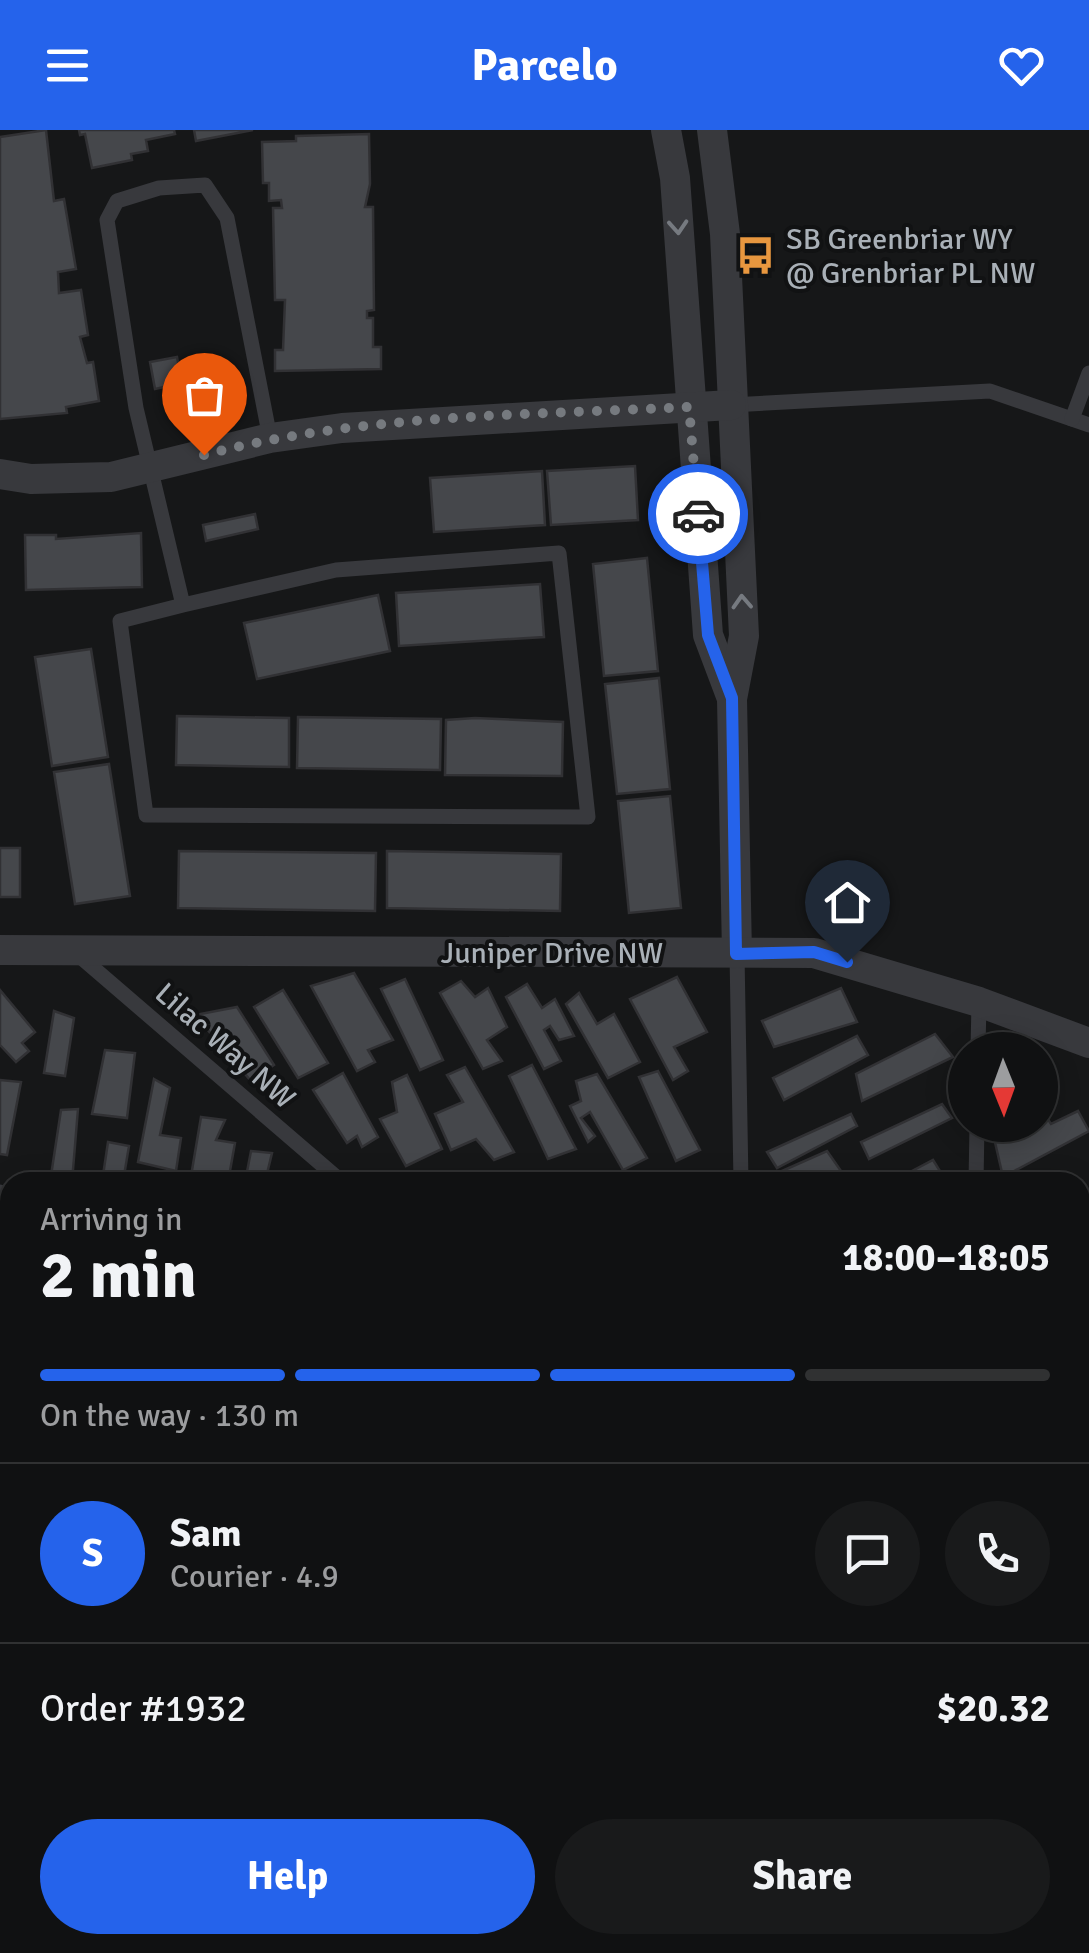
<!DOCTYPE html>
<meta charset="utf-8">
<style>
:root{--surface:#101112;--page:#191a1b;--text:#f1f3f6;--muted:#9c9d9f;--line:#303132;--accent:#2563eb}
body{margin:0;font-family:Signika,sans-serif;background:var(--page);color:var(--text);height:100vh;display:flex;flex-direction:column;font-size:38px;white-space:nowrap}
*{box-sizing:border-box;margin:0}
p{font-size:32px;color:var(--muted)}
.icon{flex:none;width:55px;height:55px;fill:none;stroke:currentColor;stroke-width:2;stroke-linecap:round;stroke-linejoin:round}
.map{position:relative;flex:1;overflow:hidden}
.panel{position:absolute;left:0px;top:1042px;width:1090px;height:782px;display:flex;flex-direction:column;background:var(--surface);border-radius:30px 30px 0 0;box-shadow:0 5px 25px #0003,0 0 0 2px var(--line)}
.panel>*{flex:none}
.needle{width:65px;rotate:179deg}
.buttons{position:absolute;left:948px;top:902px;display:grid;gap:20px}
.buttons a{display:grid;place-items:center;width:110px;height:110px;border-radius:50%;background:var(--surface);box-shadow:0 5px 25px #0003,0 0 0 2px var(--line);font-size:50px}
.pin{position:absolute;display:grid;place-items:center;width:85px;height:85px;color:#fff;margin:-102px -42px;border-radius:50% 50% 50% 0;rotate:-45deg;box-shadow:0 0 10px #0007}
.pin .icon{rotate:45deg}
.courier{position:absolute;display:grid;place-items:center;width:100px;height:100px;margin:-50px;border:8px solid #2563eb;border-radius:50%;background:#fff;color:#222;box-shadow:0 2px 12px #0007}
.overview em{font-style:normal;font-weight:700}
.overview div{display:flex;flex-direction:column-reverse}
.overview{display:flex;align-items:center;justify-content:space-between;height:170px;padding:0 40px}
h1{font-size:65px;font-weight:700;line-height:75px}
.bar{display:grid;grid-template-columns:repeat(4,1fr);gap:15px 10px;align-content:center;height:120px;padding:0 40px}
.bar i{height:12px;border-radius:8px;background:var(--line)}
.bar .current{background:var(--accent)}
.bar p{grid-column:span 4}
.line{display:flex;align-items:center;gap:25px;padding:0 40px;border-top:2px solid var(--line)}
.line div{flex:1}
.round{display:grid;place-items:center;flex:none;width:105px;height:105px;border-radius:52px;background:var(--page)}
.cta{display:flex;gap:20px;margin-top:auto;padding:20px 40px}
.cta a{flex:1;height:115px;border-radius:60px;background:var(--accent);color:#fff;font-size:40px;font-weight:700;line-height:115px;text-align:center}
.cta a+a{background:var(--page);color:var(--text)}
header{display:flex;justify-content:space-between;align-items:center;height:130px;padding:0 40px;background:var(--accent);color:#fff;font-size:45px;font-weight:700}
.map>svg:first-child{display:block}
.green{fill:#232b23}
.building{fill:#45474b;stroke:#313134;stroke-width:2.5}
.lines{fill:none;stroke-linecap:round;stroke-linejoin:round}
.path{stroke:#3e4044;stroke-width:5;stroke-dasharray:5 8;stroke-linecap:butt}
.service{stroke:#38393d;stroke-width:15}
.minor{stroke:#38393d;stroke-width:30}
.oneway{stroke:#767a80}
.done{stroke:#767a7f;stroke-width:10;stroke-dasharray:0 18}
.route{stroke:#2563eb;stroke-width:12}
.labels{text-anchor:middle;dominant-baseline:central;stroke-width:8;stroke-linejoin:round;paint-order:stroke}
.poi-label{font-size:30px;fill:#a9b0b7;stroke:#111213;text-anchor:start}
.street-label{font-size:30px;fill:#a9b0b7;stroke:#111213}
</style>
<header><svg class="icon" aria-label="menu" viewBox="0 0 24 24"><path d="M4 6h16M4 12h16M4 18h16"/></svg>Parcelo<svg class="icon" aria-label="heart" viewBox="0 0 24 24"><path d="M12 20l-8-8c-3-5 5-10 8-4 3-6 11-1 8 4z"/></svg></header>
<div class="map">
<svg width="1089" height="1823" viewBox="0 0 1089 1823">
<rect width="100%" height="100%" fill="#161718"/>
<polygon class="green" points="0,1430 10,1438 10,1815 493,1815 502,1823 0,1823"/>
<g class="building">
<polygon points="46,0 54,71 64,69 76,139 58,142 59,163 81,160 88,205 80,207 87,233 93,232 99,271 66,277 67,283 0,289 0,7"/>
<polygon points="79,0 174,0 175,4 146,10 148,21 131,24 132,30 92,38 85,4 80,5"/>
<polygon points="194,0 253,0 196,11"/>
<polygon points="369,4 370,54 365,77 373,77 374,180 367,181 367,188 373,188 373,217 381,217 381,239 275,241 275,220 283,220 285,170 275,170 273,78 282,78 281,70 269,71 269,53 263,53 262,12 296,11 296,6"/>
<polygon points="177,227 182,253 155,259 150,232"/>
<polygon points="635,336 638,390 551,395 547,341"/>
<polygon points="542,341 545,395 434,402 430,348"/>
<polygon points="255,384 258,399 206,411 203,395"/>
<polygon points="141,403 142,457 26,460 25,405 56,405 56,409"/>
<polygon points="647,428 658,541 604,546 593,434"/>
<polygon points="540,454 544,507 399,516 396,463"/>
<polygon points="378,465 390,521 257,549 244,493"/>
<polygon points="91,519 108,627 52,636 35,527"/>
<polygon points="659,548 670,659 617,664 605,554"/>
<polygon points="177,586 289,588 289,637 176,635"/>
<polygon points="298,587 441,589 440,640 297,638"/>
<polygon points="475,588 563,592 562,646 445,645 446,590"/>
<polygon points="109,634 130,766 75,774 54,642"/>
<polygon points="670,666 681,778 629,783 618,671"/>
<rect x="0" y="718" width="20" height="49"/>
<polygon points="179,721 376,723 375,781 178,778"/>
<polygon points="387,721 561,724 560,781 387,778"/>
<polygon points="354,843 393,910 368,920 375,932 357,941 311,856"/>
<polygon points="677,847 707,902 674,917 688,941 673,950 630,869"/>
<polygon points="405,849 443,930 420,940 381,859"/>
<polygon points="461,851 475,867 488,858 507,897 487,910 502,931 483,939 440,863"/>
<polygon points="527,854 542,878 555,869 574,906 559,910 550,896 544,900 561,931 544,939 506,867"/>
<polygon points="841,858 857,892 774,917 762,891"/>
<polygon points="0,860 35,902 22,913 29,921 16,932 0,915"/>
<polygon points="283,860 328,933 298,948 254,877"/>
<polygon points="579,863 597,894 614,884 640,932 608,948 566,874"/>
<polygon points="237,877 274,935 251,951 195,885"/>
<polygon points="54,881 74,888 65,946 44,943"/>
<polygon points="935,904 953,927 862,971 856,944"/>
<polygon points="857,906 868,925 784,970 773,948"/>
<polygon points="105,920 135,923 127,988 92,984"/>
<polygon points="532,935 576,1019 548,1029 509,946"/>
<polygon points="465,937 514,1022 494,1030 476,1009 451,1020 435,984 463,972 447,945"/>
<polygon points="658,941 700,1020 676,1031 639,947"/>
<polygon points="343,943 378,1007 362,1017 357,1006 347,1013 313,960"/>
<polygon points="597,944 647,1028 623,1040 590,982 581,988 595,1006 588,1012 570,976 581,971 576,951"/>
<polygon points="407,945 442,1019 406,1036 380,989 397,982 392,952"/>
<polygon points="154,949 170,958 160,1005 181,1008 176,1041 138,1032"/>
<polygon points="0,950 21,952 7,1025 0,1024"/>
<polygon points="942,974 952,988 869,1029 861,1012"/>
<polygon points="1040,977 1051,994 1078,981 1089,1001 1003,1047 991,995 1040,995"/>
<polygon points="78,979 72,1052 50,1052 61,980"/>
<polygon points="851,984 857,996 777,1038 767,1022"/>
<polygon points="201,987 225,990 216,1010 235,1013 228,1052 190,1052"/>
<polygon points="108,1012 129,1016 123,1052 102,1052"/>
<polygon points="251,1021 272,1023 265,1052 245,1052"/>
<polygon points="827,1021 848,1051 787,1052 782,1041"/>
<polygon points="933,1030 945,1049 891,1052"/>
<polygon points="0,1111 10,1112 10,1216 0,1215"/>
<polygon points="0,1223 10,1223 6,1326 0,1325"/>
<polygon points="1089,1629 1089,1659 1082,1663 1080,1634"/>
<polygon points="768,1815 802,1815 807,1823 772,1823"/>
<polygon points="836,1815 883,1815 888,1823 841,1823"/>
</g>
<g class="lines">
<g class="path">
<polyline points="0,1701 10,1711"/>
<polyline points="170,1815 183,1823"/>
</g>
<g class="service">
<polyline points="731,275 990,261 1089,295"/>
<polyline points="1072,289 1089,243"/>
<polyline points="183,475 336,440 559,423 588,687 146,685 120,491 183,475 136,278 107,90 117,71 159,58 205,55 227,88 270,308"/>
<polyline points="76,823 342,1052"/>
<polyline points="737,824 741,1052"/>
<polyline points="978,920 979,872"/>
<polyline points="976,1052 977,995"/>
<polyline points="0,1062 10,1070"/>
<polyline points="0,1375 10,1383"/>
<polyline points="1080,1746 1089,1745"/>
<polyline points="972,1815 973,1823"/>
</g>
<g class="minor">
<polyline points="666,0 675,48 708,505 731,566"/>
<polyline points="712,0 725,104 744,506 732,569 737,824"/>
<polyline points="0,344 31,349 111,347 270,308 342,298 731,275"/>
<polyline points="0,820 814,823 979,872 1089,913"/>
</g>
</g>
<defs><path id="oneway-chevron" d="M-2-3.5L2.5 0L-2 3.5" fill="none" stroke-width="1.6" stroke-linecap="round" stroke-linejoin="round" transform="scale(2.5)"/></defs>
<g class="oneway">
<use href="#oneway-chevron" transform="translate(678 97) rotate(86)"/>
<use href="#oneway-chevron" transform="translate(742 472) rotate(-93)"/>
</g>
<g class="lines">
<path class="done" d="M204 325C360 284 529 285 689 277L698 384"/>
<polyline class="route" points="698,384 708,505 732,568 736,824 814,822 847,832"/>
</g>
<defs>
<symbol id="bus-bare" viewBox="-9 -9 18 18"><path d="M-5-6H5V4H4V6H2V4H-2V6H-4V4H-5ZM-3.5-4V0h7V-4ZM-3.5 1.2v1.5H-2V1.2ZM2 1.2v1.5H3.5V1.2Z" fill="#e8973f" stroke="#111213" stroke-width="2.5" paint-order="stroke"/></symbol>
</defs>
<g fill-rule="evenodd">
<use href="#bus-bare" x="728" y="98" width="55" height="55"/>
</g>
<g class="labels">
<g class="poi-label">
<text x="786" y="109">SB Greenbriar WY<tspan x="786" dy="34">@ Grenbriar PL NW</tspan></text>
</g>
<g class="street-label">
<text x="552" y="823">Juniper Drive NW</text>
<text transform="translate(225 916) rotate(41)">Lilac Way NW</text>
</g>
</g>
</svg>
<div class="buttons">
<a><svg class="needle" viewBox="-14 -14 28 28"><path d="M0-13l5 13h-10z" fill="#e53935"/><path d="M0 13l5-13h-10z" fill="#9c9d9f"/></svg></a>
</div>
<div class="pin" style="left:204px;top:325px;background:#ea580c"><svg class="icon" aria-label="bag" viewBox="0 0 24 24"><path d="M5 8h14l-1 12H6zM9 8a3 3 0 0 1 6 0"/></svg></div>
<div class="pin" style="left:847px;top:832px;background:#1f2937"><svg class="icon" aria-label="home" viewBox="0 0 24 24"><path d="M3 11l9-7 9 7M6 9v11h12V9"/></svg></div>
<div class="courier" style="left:698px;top:384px"><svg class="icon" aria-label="car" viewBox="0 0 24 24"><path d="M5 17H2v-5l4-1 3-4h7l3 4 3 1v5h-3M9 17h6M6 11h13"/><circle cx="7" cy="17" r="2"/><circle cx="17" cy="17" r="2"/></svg></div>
<section class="panel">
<div class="overview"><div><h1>2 min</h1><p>Arriving in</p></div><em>18:00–18:05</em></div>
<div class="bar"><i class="current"></i><i class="current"></i><i class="current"></i><i></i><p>On the way · 130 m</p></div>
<div class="line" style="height:180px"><b class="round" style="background:var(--accent);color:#fff">S</b><div><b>Sam</b><p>Courier · 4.9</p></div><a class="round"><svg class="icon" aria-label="chat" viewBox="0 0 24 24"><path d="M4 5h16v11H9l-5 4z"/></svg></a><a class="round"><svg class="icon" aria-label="phone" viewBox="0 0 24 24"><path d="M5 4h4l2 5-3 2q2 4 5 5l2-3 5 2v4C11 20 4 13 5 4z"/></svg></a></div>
<div class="line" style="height:130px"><div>Order #1932</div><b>$20.32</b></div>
<div class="cta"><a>Help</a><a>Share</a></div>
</section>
</div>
